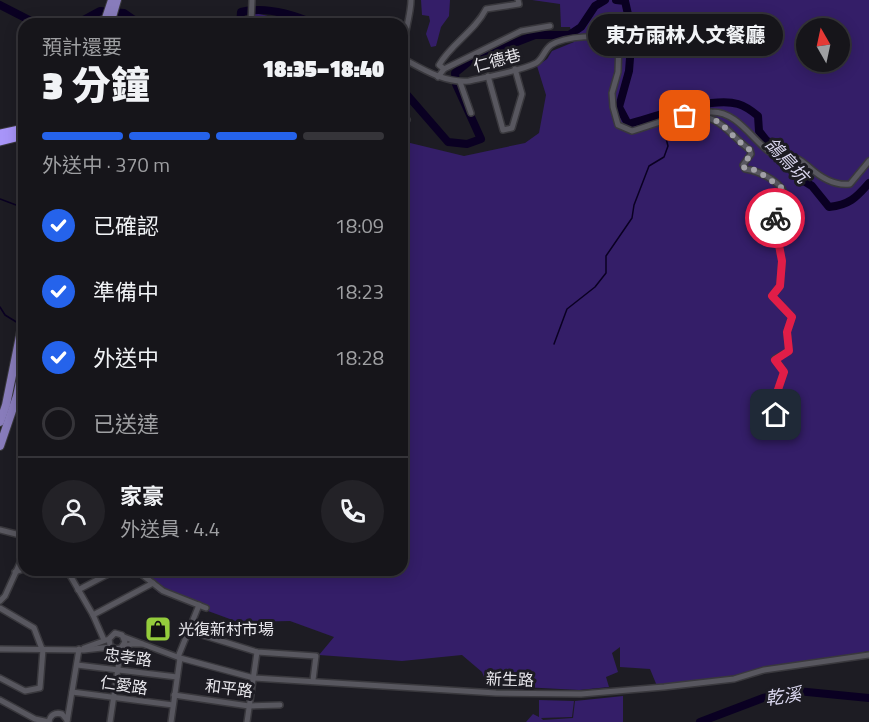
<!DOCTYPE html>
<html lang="zh-TW">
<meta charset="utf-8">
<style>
:root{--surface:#16151a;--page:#232227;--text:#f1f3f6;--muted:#9e9fa2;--line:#353439;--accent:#2563eb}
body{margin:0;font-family:"Titillium Web","Noto Sans TC",sans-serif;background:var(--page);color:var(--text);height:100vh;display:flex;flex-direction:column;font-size:22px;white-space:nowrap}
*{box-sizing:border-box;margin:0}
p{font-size:20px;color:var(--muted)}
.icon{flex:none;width:33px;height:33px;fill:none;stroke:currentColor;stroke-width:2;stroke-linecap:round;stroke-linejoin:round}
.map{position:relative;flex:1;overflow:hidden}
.panel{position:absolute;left:18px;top:18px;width:390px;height:558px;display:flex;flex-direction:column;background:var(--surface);border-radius:18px;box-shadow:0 3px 15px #0003,0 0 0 2px var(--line)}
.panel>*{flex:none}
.needle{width:39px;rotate:351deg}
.tools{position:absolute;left:796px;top:18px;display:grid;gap:12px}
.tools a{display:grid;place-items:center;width:54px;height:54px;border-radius:50%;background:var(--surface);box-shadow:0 3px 15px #0003,0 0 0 2px var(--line);font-size:30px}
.pin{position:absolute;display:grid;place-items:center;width:51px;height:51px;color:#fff;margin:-26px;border-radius:12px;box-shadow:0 3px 9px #0006}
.courier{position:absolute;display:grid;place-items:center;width:60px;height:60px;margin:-30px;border:4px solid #e11d48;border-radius:50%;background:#fff;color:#222;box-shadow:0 2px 8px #0007}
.bubble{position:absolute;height:42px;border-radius:21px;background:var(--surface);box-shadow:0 3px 15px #0003,0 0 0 2px var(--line);font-size:20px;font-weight:800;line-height:42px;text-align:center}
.headline em{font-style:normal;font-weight:800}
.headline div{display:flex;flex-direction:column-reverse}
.headline{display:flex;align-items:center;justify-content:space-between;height:102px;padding:0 24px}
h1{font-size:39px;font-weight:800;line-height:45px}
.bar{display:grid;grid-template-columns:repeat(4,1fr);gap:9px 6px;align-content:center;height:72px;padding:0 24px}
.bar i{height:8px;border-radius:4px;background:var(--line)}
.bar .selected{background:var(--accent)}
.bar p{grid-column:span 4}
.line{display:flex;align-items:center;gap:15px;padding:0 24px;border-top:2px solid var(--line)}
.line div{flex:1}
.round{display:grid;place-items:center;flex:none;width:63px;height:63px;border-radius:32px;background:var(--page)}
ol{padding:0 24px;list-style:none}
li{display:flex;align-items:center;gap:18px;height:66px}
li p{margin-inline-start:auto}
li .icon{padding:6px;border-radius:50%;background:var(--accent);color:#fff;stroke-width:4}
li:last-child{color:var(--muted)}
li i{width:33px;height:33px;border:3px solid var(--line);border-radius:50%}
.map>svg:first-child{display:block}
.green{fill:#341e68;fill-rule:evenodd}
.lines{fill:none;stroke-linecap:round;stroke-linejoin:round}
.stream{stroke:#0a0022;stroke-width:1.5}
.river{stroke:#0a0022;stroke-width:8}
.street-casing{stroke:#39383d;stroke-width:8}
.primary-casing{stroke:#39383d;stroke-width:10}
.highway-casing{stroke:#39383d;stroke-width:11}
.street{stroke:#58575f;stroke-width:5}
.primary{stroke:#887cbb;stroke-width:8}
.highway{stroke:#a895f9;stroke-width:9}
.done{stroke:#a1a0a6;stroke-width:6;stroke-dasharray:0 10.8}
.route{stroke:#e11d48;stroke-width:8}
.labels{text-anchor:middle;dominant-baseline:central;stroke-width:6;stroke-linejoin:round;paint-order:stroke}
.street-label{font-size:16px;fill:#e8e7ec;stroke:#1d1c23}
.poi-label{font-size:16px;fill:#e8e7ec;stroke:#1d1c23;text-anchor:start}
.water-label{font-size:18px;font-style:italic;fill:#dad7ef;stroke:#1d1c23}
</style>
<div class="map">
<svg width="869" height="722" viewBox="0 0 869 722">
<rect width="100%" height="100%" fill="#1d1c23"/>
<g class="green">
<polygon points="421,0 450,0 449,16 441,27 436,46 431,47 426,34 430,21 429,16 422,15"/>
<path d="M532 0H869V651L704 681 657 686 650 669 620 667V647L612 653 618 672 606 677 609 687 579 690 487 685 482 672 462 655 402 661 319 655 334 637 290 621 238 622 159 593 134 570H402V141L464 156 525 143 539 133 546 95 537 66 547 59 552 51 574 42 570 27H561L560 4ZM807 28H840V62H807Z"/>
<polygon points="255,13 302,24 254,24"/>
<polygon points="623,696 623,722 526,722 533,714 539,717 539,700 574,701 572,717 541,718 543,720 573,718 575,701"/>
</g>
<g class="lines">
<g class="stream">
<polyline points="0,199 24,208"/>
<polyline points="0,307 5,315 18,323"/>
<polyline points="554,344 567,309 595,287 606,273 606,256 632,218 634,205 649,166 664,157 668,146 660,115"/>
</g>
<g class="river">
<path d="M616 0 625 1 632 32 629 71 619 107 628 124C655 117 712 96 738 104 745 106 752 111 758 116L759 131 766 140 783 152 804 181 812 186 829 207C849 205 856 198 869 183"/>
<polyline points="0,5 37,24"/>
<polyline points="76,24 100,11 124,13 140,24"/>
<path d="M240 24 241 12C266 6 292 14 315 24"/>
<polyline points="402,89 448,142 467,144 481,139 456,84 455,73 471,60 535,35 569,35 581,27 595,6 605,0"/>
<polyline points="700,722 763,698 797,691 869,698"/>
</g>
<defs>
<g id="street">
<path d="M411 0C411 18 400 45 404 59 424 70 445 83 469 81 486 77 521 71 536 63 543 59 544 50 551 45 565 36 603 34 619 40L618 72 612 93 613 107 618 125 632 131C657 124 685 111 712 112 738 112 752 140 771 153 780 159 789 156 798 159 802 161 805 164 809 167 820 177 835 186 850 184L869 161"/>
<polyline points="251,24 252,0"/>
<polyline points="444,69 521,31 550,26"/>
<polyline points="488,76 503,130 512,128 522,94 515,69"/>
<path d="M438 77 444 69 439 65C451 44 475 31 486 9L519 4 518 0"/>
<polyline points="460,82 471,113"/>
<path d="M700 116C723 119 732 137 750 150L751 154 743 165 745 169C758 170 791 185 784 203 783 209 777 215 774 219L780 232 778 240 782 261 780 286 772 296 792 317 787 332 789 351 775 359 784 372 770 413 772 415 791 405"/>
<polyline points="402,117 407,120"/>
<polyline points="24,456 24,463"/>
<polyline points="20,498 24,475"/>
<polyline points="0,530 24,536"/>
<polyline points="67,570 93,615 104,640"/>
<polyline points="136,570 163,591 206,608"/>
<polyline points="15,572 24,569"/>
<polyline points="78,590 116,570"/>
<polyline points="0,601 5,596 24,554"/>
<polyline points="0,608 34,628 42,649"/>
<polyline points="93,615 153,583"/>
<polyline points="189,631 257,652 316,656 313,680"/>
<polyline points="124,637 180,658 254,678 496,693 581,694 664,687 734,679 764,670 869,655"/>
<polyline points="123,647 132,644 142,644"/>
<polyline points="84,648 109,639 115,633 122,635 125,642 121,648 115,649 110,645 109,639"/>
<polyline points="0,649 84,650 111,647"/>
<polyline points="178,657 199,605"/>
<polyline points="77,665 177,677"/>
<polyline points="0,678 25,691 40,688 43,649"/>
<polyline points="72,692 173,705"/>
<polyline points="174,695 249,706 280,705"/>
<polyline points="0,700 35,719 49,722"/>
<path d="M49 722C50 715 55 712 62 714L67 720"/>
<polyline points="67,722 79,649"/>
<polyline points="110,722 121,648"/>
<polyline points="171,722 180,658"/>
<polyline points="247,722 257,652"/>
</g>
<g id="primary">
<polyline points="104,24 112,0"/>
<polyline points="110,24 117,0"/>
<polyline points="0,422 6,405 24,316"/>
<polyline points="0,446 17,396 24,363"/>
</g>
<g id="highway">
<polyline points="0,134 24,129"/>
<polyline points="0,141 24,135"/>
</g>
</defs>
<use href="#street" class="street-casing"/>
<use href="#primary" class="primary-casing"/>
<use href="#highway" class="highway-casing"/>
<use href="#street" class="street"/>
<use href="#primary" class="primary"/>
<use href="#highway" class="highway"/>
</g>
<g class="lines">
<path class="done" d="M685 116C722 112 724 132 750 150L751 154 743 165 745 169 756 170 782 188 785 203 775 218"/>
<polyline class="route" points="775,218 774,222 780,232 778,240 782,261 780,286 772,296 792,317 787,332 789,351 775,360 784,372 770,413 772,415 776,415"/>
</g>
<defs>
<symbol id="shop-square" viewBox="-11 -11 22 22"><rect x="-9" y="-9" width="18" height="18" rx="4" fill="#94cc3c" stroke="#1d1c23"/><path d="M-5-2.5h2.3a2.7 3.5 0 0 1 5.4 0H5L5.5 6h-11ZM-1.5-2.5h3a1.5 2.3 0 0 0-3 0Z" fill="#111"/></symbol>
</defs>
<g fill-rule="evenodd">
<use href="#shop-square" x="143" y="614" width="30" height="30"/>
</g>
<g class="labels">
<g class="street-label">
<text transform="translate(497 60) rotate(-15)">仁德巷</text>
<text transform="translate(128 657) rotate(7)">忠孝路</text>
<text transform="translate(510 679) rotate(2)">新生路</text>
<text transform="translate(124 685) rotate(8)">仁愛路</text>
<text transform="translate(229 688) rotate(7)">和平路</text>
</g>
<g class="poi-label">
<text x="178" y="629">光復新村市場</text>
</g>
<g class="water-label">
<text transform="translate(787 160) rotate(47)">鴿鳥坑</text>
<text transform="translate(783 696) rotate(-8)">乾溪</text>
</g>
</g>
</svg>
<div class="tools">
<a><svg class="needle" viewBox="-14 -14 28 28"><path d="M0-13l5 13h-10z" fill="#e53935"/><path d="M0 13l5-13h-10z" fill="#9e9fa2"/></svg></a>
</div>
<div class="pin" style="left:685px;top:116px;background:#ea580c"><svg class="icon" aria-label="bag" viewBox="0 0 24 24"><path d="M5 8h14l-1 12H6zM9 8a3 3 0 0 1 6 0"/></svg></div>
<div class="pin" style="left:776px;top:415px;background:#1f2937"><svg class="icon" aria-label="home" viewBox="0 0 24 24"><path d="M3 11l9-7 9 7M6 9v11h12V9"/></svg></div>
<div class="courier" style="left:775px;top:218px"><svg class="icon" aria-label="bike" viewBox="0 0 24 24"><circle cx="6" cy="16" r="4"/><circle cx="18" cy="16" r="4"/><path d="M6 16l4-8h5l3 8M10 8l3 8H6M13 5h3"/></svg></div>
<div class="bubble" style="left:588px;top:14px;width:195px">東方雨林人文餐廳</div>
<section class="panel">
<div class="headline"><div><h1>3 分鐘</h1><p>預計還要</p></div><em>18:35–18:40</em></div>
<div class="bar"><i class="selected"></i><i class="selected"></i><i class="selected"></i><i></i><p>外送中 · 370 m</p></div>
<ol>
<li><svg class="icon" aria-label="check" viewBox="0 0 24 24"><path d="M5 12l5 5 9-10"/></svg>已確認<p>18:09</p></li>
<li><svg class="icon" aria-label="check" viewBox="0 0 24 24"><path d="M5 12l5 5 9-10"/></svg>準備中<p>18:23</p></li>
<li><svg class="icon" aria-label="check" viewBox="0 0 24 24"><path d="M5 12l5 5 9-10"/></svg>外送中<p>18:28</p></li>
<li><i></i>已送達</li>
</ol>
<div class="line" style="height:108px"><a class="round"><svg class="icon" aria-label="person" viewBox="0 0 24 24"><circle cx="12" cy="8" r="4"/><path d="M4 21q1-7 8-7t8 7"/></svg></a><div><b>家豪</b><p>外送員 · 4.4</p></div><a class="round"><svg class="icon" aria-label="phone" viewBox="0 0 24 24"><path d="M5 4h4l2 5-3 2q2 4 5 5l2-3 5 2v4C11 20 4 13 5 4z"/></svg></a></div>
</section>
</div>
